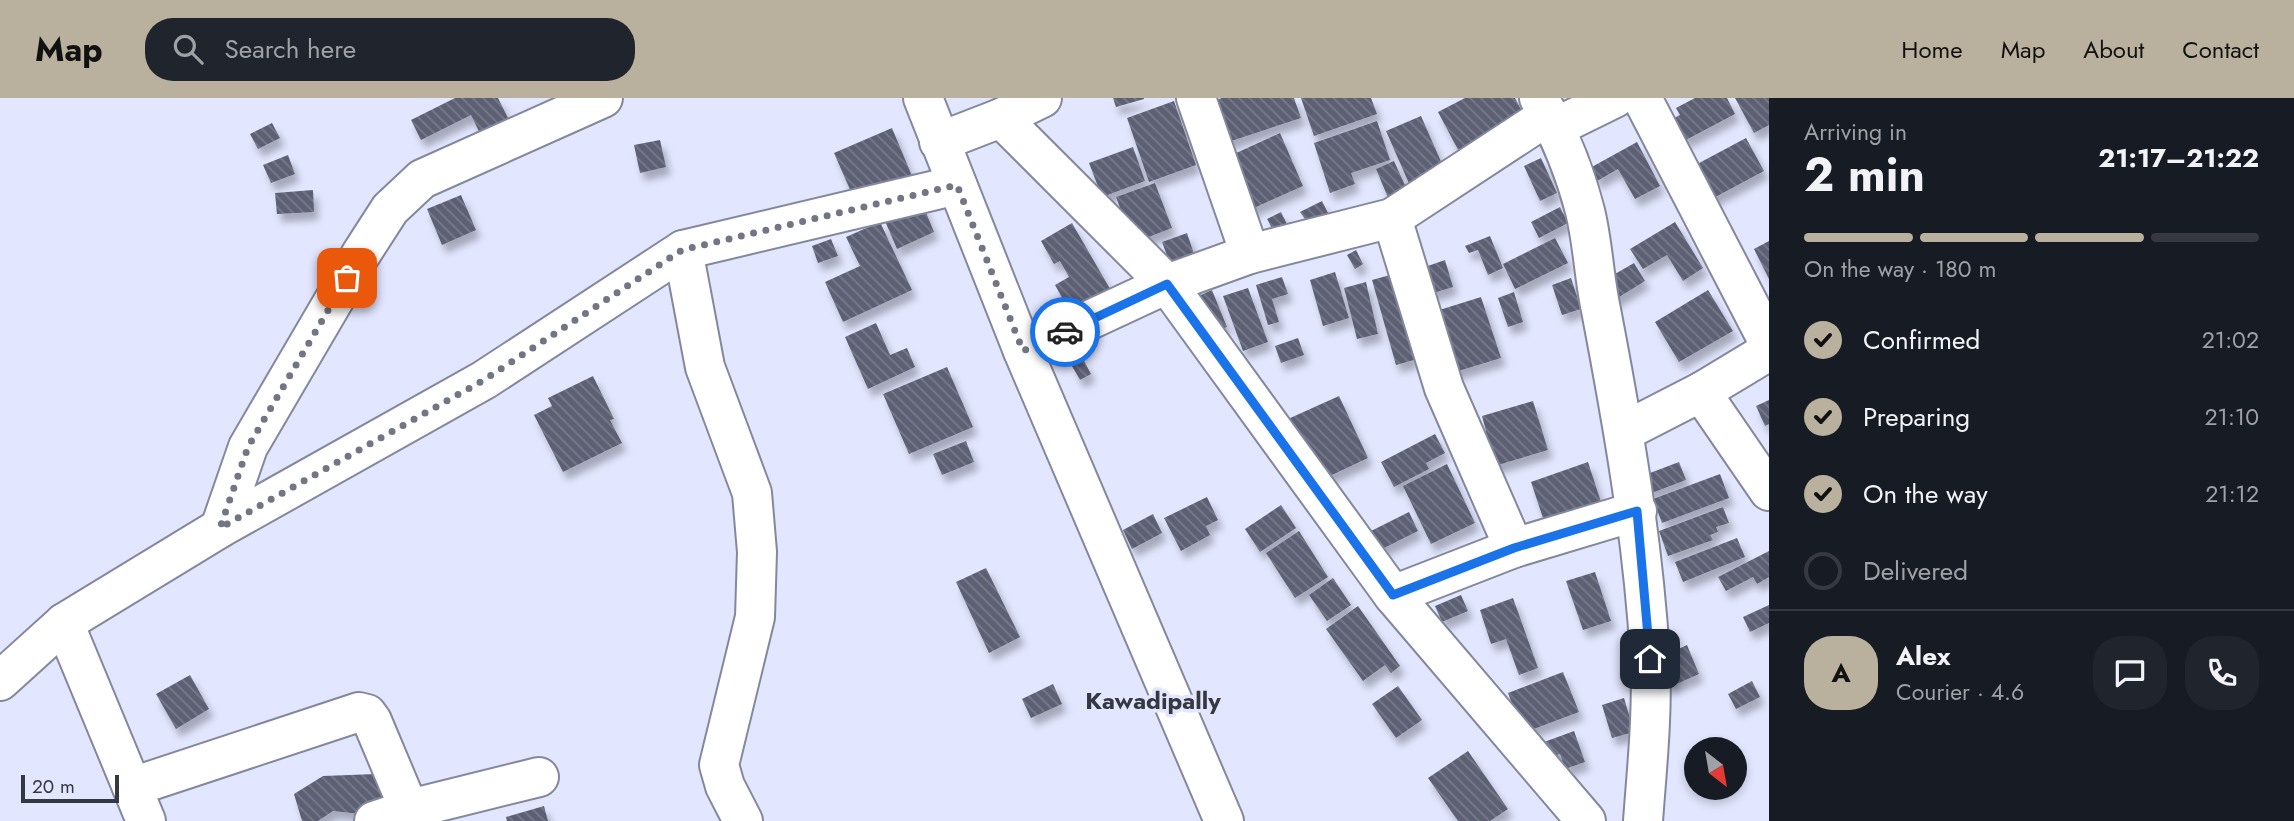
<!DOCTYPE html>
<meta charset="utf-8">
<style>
:root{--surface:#171b24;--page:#20242c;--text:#f1f3f6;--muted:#9ea1a6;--line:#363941;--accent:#b9b19d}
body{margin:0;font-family:Jost,sans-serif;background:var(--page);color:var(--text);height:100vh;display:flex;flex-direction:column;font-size:26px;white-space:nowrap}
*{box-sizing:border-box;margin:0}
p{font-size:23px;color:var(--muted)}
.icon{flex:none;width:38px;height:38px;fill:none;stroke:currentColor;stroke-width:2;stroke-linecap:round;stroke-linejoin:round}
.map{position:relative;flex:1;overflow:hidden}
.sheet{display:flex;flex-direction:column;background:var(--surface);width:525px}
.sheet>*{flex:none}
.needle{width:46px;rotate:149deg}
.fabs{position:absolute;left:1684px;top:639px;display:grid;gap:14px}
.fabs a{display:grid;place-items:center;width:63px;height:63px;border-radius:50%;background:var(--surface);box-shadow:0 4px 10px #0003;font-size:35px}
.scale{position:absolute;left:21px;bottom:18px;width:98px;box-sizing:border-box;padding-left:7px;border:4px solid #363841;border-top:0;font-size:19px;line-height:24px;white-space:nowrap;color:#363841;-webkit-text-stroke:5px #e2e6fe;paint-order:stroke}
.pin{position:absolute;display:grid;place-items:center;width:60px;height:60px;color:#fff;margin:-30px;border-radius:14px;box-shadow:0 4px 10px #0006}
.courier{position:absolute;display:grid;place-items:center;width:70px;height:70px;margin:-35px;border:5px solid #1a73e8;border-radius:50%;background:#fff;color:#222;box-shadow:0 2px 9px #0007}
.summary em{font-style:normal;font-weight:700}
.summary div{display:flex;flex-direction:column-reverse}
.summary{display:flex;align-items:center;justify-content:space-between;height:119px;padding:0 35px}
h1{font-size:46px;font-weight:700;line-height:52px}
.bar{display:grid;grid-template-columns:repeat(4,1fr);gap:10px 7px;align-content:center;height:84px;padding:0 35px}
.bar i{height:9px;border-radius:5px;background:var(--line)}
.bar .on{background:var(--accent)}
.bar p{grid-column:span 4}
.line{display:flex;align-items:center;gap:18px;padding:0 35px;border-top:2px solid var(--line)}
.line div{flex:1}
.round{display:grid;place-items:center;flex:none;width:74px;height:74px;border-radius:28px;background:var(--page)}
ol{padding:0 35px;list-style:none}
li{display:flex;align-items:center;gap:21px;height:77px}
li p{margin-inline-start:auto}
li .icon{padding:7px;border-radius:50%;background:var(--accent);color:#111;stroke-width:4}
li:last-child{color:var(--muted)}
li i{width:38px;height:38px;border:4px solid var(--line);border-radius:50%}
header{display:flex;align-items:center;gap:42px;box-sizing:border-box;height:98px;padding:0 35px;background:var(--accent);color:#111}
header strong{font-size:33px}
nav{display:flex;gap:38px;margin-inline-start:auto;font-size:24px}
.search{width:490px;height:63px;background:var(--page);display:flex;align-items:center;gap:18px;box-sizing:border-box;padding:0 24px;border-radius:28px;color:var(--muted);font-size:26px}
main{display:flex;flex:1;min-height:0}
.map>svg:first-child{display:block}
.building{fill:url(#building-back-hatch);filter:url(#shadow)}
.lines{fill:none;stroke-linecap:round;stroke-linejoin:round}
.minor-casing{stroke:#84889d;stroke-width:42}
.major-casing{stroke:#84889d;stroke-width:42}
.minor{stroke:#fff;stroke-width:38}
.major{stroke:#fff;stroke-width:38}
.done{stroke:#727583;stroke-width:7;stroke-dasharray:0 12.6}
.route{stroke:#1a73e8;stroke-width:9}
.labels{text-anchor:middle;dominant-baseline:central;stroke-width:7;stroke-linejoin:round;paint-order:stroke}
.quarter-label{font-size:24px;font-weight:bold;fill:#363841;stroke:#e2e6fe}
</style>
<header>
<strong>Map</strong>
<div class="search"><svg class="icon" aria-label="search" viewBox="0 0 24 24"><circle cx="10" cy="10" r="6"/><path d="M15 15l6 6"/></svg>Search here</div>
<nav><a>Home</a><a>Map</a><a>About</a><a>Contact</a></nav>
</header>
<main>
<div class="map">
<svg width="1769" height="723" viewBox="0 0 1769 723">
<defs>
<pattern id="building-back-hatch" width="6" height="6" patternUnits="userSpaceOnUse" patternTransform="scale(1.75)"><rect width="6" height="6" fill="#5d6174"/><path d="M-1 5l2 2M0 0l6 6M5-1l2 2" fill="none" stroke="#767a88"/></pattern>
<filter id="shadow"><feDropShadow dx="4.5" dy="8" stdDeviation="3.5" flood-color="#0004"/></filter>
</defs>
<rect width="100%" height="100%" fill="#e2e6fe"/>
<g class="building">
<polygon points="455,0 498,0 512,28 486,48 471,17 421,42 411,22"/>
<polygon points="1113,0 1144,0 1144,1 1116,9"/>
<polygon points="1222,0 1294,0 1301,20 1219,47 1205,6"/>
<polygon points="1301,0 1371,0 1377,16 1314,38"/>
<polygon points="1465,0 1515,0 1526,21 1464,63 1438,14"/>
<polygon points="1695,0 1727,0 1735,16 1684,43 1672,21 1680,17 1676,10"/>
<polygon points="1735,0 1769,0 1769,27 1754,35"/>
<polygon points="1174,3 1196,67 1149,84 1127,20"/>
<polygon points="1421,18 1446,75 1411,90 1386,33"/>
<polygon points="1377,23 1390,62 1351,75 1355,86 1330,95 1314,45"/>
<polygon points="272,25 280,40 258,51 250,36"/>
<polygon points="892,30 912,78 855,103 834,55"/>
<polygon points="1280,35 1303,88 1247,113 1223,61"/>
<polygon points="1746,40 1764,73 1706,104 1688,71"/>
<polygon points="660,42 666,69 640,75 634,47"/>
<polygon points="1637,44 1660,88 1635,101 1618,71 1597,83 1590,70"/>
<polygon points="1133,49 1145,83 1102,99 1089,65"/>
<polygon points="288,57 295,76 271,85 263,67"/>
<polygon points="1541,60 1557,95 1540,103 1524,68"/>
<polygon points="1394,63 1413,105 1394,114 1376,71"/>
<polygon points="1155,85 1172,130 1133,145 1116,99"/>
<polygon points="313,92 314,114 277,116 275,95"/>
<polygon points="461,97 476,132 442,147 427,111"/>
<polygon points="1322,103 1331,121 1308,125 1300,114"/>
<polygon points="923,107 934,134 897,151 885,123"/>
<polygon points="1560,109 1568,125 1539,140 1531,124"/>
<polygon points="1281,114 1287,126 1284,128 1279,144 1267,121"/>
<polygon points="880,124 912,192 843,224 825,184 860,168 846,139"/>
<polygon points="1675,124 1703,170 1683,183 1667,157 1643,171 1630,151"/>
<polygon points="1072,125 1113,196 1073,219 1055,187 1069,179 1060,163 1054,166 1041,143"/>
<polygon points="1187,135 1196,162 1172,171 1162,144"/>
<polygon points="1490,138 1503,170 1488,177 1478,152 1469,155 1465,148"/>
<polygon points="1555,140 1568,165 1515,191 1503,166"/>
<polygon points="831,141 838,158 818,165 812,148"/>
<polygon points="1769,143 1769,181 1754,151"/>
<polygon points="1356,152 1363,166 1355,171 1347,157"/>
<polygon points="1445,162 1453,189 1430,196 1422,170"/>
<polygon points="1634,165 1645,183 1611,204 1603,183"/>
<polygon points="1335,174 1349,220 1323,228 1310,182"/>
<polygon points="1390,177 1414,262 1396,267 1372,182"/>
<polygon points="1282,179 1288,196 1272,201 1279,224 1268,227 1256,187"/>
<polygon points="1571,180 1581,211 1562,217 1552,187"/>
<polygon points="1366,184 1378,236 1357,241 1344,190"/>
<polygon points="1248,190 1268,244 1243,253 1223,198"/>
<polygon points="1212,192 1227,229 1209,236 1194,200"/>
<polygon points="1708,192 1733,233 1679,264 1655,224"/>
<polygon points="1514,194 1523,224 1508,229 1498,200"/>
<polygon points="1481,199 1501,260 1452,275 1433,214"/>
<polygon points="876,225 890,257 907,250 915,269 868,291 845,239"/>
<polygon points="1298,240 1304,257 1281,265 1275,248"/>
<polygon points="1083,261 1091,276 1080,282 1072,268"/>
<polygon points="947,269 973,329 909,356 883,296"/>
<polygon points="593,278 614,321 610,322 622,345 563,374 534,317 552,308 548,300"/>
<polygon points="1339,298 1368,360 1317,384 1288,321"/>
<polygon points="1769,302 1769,326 1765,328 1756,308"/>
<polygon points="1533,303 1548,352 1481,372 1471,337 1486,333 1482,318"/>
<polygon points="1435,336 1445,355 1426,365 1429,371 1394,389 1381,364"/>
<polygon points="966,343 974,364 942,377 933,356"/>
<polygon points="1588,364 1602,407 1547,432 1531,384"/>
<polygon points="1679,364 1686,382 1649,396 1642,378"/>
<polygon points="1447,366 1475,425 1431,446 1403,388"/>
<polygon points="1720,376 1729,400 1662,425 1653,401"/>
<polygon points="1207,399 1218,422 1206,428 1210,437 1181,453 1164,420"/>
<polygon points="1281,407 1296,430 1260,454 1245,431"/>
<polygon points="1723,409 1729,425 1716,429 1718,434 1710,437 1713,442 1668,458 1659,433"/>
<polygon points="1409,414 1418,433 1374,455 1365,436"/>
<polygon points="1153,416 1162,435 1132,451 1123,432"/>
<polygon points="1299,433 1328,479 1295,500 1266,455"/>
<polygon points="1737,440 1745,459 1683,484 1675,464"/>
<polygon points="1769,453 1769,479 1757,486 1753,479 1726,493 1718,479"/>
<polygon points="986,470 1020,539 989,555 956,484"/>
<polygon points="1595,474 1611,523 1583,532 1566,483"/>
<polygon points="1333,480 1351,507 1327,523 1309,497"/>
<polygon points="1461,497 1468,513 1442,524 1435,508"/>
<polygon points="1513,500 1538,570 1519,577 1506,541 1491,546 1480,512"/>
<polygon points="1769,507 1769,525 1750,534 1743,519"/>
<polygon points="1358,508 1400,568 1391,575 1385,567 1363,583 1326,531"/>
<polygon points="1687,547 1699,576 1670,589 1657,561"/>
<polygon points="1563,574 1579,614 1523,635 1508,595"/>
<polygon points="190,577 209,611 176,631 156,596"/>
<polygon points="1752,583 1760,599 1736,611 1728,596"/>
<polygon points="1053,586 1062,606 1031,620 1022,601"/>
<polygon points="1398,588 1422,622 1396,640 1372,606"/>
<polygon points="1624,600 1634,634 1612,640 1602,607"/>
<polygon points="1574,633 1585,664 1565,671 1560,656 1542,662 1536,647"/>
<polygon points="1468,653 1508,711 1490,723 1458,723 1428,680"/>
<polygon points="376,676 385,708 370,717 333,713 318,723 302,723 294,696 323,678"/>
<polygon points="544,708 548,723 507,723 506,719"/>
</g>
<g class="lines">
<defs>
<g id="minor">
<polyline points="1196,0 1250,156"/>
<path d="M1539 0C1559 35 1575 74 1585 113 1593 145 1594 180 1601 212 1623 327 1643 441 1650 559 1653 613 1647 669 1643 723"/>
<polyline points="1642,0 1769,245"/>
<polyline points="1001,20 1167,186 1393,497 1586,723"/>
<polyline points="1556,29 1615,0"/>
<polyline points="939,44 1001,20 1042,0"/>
<polyline points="1392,120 1444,290 1514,450"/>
<polyline points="683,152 705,269 752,395 757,454 755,519 719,667 725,688 743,723"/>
<polyline points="1023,253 1167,186 1250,156 1392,120 1549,17"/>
<polyline points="1701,294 1769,393"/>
<polyline points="1625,333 1701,294 1769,253"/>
<polyline points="220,430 248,349 361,156 390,111 422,81 603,0"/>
<polyline points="1393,497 1514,450 1637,413"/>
<polyline points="64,525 146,723"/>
<polyline points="0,583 64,525 220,430 484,282 683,152 957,87"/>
<polyline points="132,689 359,614 367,616 372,623 414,723"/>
<polyline points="374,723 410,711 539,679"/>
</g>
<polyline id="major" points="923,0 1023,253 1224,723"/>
</defs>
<use href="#minor" class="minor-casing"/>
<use href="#major" class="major-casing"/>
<use href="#minor" class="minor"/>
<use href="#major" class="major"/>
</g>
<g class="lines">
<polyline class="done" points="347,180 248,349 220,430 484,282 682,152 957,87 1023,253 1065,234"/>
<polyline class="route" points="1065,234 1167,186 1393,497 1514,450 1637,413 1650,561"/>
</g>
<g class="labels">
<g class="quarter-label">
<text x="1153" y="602">Kawadipally</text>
</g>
</g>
</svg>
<div class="fabs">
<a><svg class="needle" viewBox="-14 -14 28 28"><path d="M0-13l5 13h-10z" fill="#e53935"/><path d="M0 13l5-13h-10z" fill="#9ea1a6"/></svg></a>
</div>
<div class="scale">20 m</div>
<div class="pin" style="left:347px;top:180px;background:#ea580c"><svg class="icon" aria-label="bag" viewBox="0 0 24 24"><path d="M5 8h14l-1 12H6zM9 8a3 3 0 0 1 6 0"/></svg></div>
<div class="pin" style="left:1650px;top:561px;background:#1f2937"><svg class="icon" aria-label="home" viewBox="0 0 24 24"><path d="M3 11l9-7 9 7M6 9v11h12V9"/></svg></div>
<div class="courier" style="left:1065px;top:234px"><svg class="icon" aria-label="car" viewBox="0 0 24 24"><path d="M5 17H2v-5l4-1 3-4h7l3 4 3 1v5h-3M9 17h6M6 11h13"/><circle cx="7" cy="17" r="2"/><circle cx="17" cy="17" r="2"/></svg></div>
</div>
<section class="sheet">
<div class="summary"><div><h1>2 min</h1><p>Arriving in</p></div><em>21:17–21:22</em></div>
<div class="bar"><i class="on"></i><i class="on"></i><i class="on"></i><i></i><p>On the way · 180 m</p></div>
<ol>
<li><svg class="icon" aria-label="check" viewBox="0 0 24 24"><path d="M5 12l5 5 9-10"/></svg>Confirmed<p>21:02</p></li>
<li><svg class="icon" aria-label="check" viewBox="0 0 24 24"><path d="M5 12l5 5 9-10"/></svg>Preparing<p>21:10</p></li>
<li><svg class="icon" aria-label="check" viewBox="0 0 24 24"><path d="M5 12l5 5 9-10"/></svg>On the way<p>21:12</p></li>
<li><i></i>Delivered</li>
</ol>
<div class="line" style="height:126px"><b class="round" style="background:var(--accent);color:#111">A</b><div><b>Alex</b><p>Courier · 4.6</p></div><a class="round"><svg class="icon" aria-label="chat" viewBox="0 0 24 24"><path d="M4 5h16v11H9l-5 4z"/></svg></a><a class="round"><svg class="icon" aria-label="phone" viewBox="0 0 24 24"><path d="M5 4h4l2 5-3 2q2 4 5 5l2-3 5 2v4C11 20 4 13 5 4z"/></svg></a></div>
</section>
</main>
